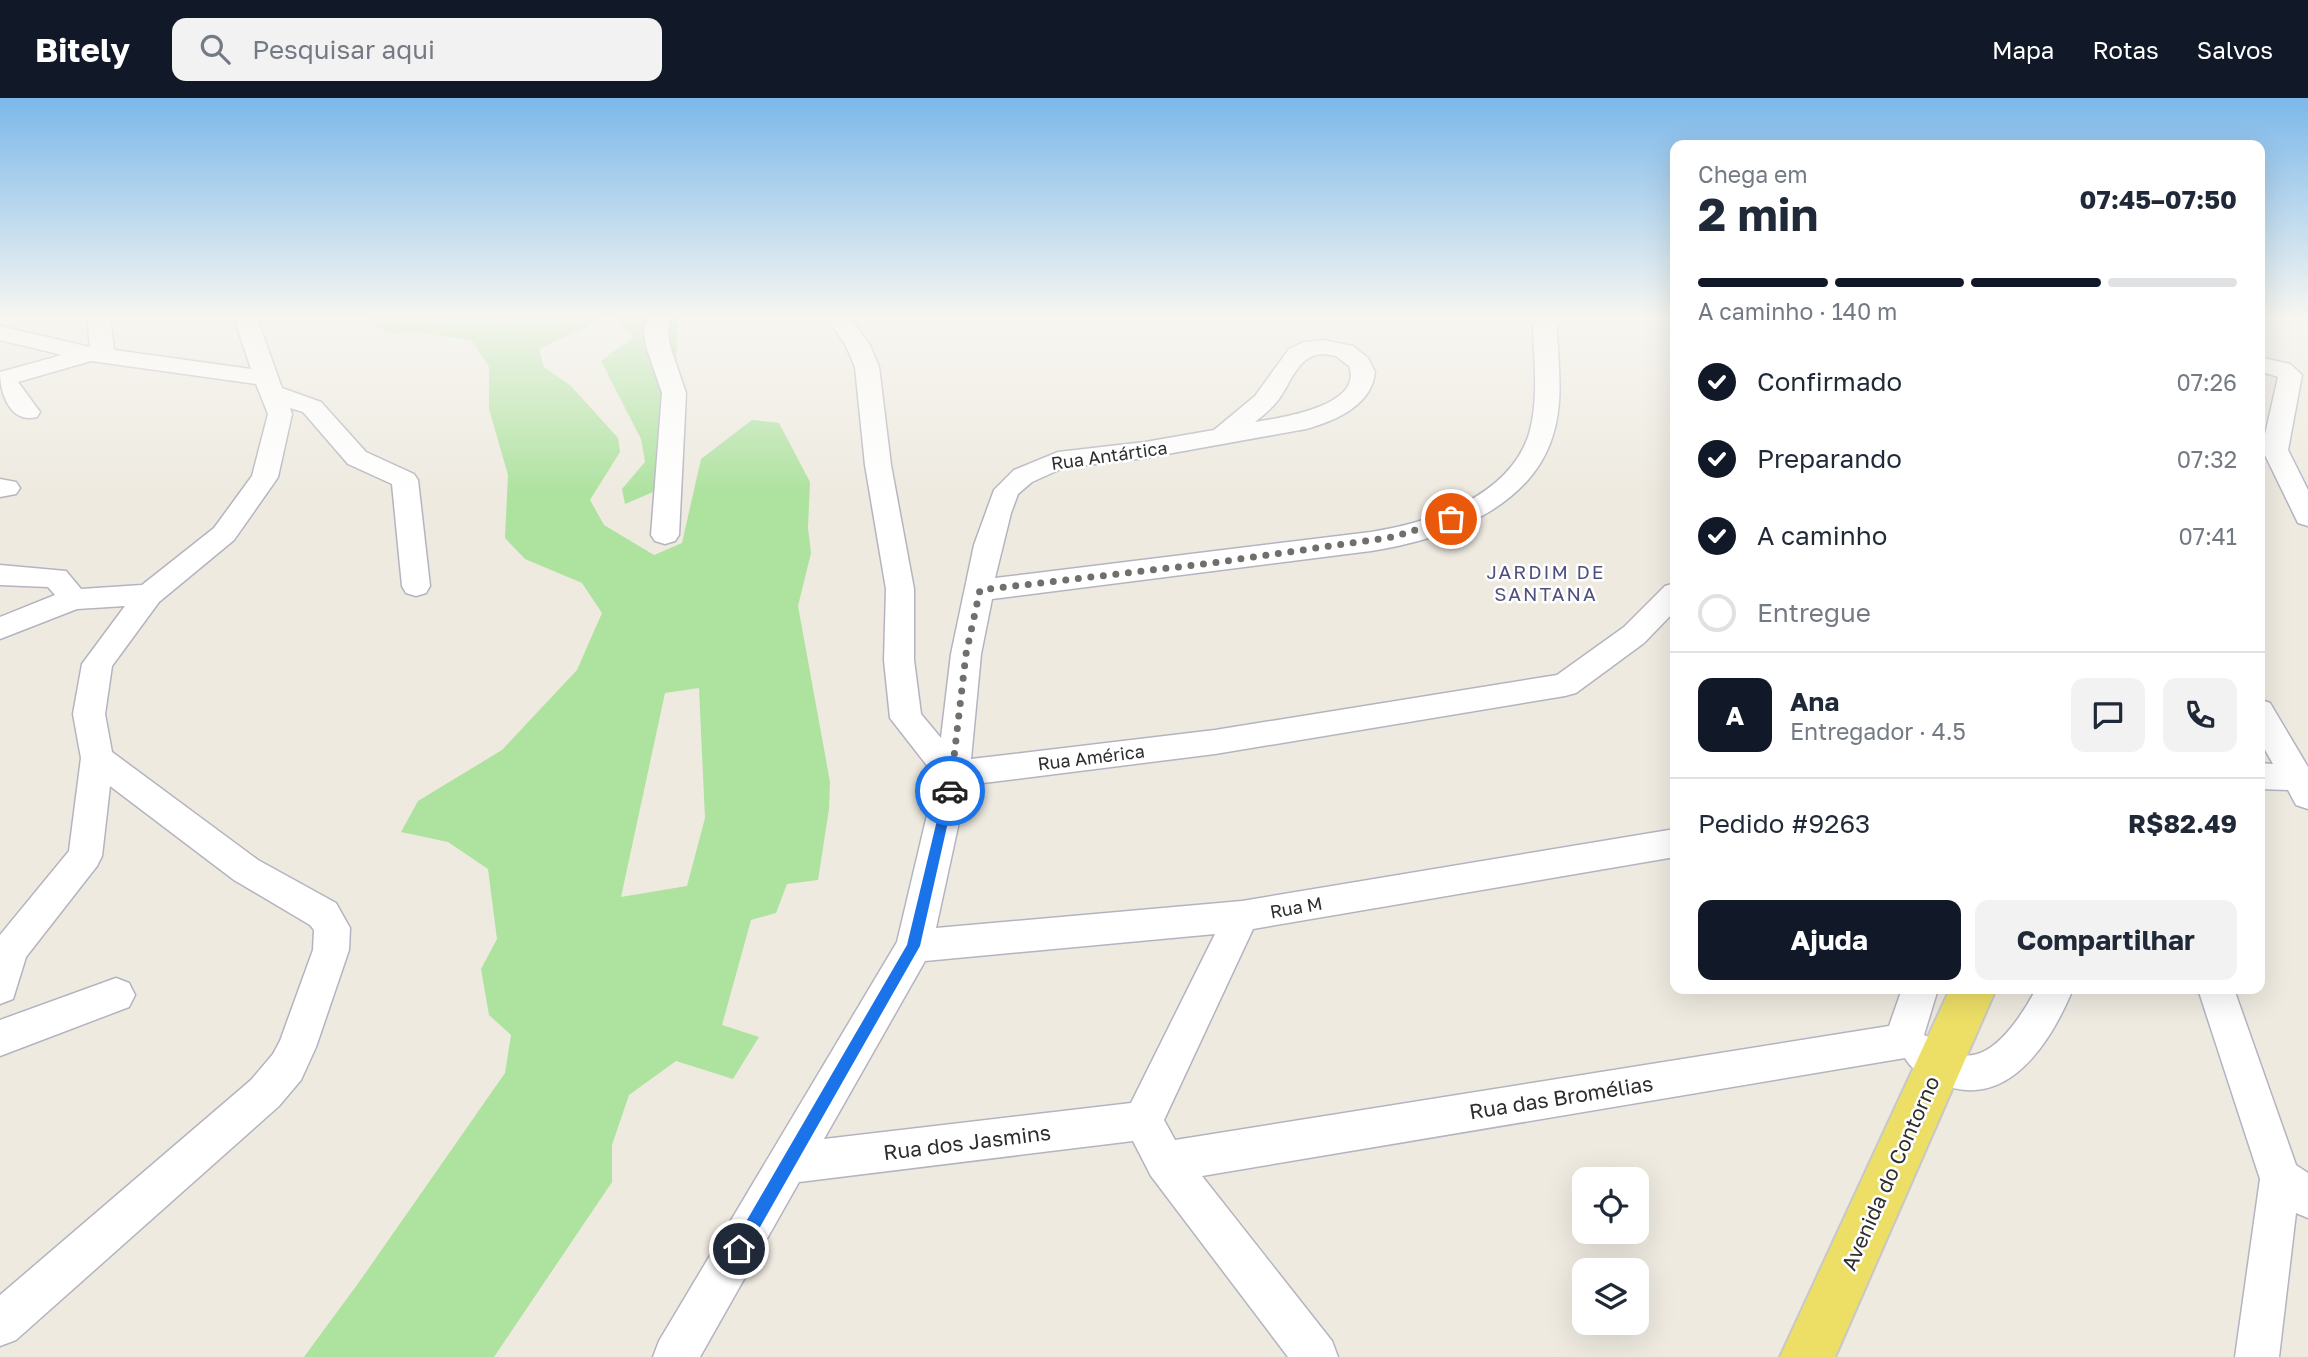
<!DOCTYPE html>
<html lang="pt">
<meta charset="utf-8">
<style>
:root{--surface:#fff;--page:#f2f2f3;--text:#1f2937;--muted:#747a83;--line:#e0e1e3;--accent:#111827}
body{margin:0;font-family:"Golos Text",sans-serif;background:var(--page);color:var(--text);height:100vh;display:flex;flex-direction:column;font-size:26px;white-space:nowrap}
*{box-sizing:border-box;margin:0}
p{font-size:23px;color:var(--muted)}
.icon{flex:none;width:38px;height:38px;fill:none;stroke:currentColor;stroke-width:2;stroke-linecap:round;stroke-linejoin:round}
.map{position:relative;flex:1;overflow:hidden}
.details{position:absolute;left:1670px;top:42px;width:595px;height:854px;display:flex;flex-direction:column;background:var(--surface);border-radius:14px;box-shadow:0 7px 28px #0002}
.details>*{flex:none}
.tools{position:absolute;left:1572px;top:1069px;display:grid;gap:14px}
.tools a{display:grid;place-items:center;width:77px;height:77px;border-radius:14px;background:var(--surface);box-shadow:0 7px 28px #0002;font-size:35px}
.pin{position:absolute;display:grid;place-items:center;width:60px;height:60px;color:#fff;margin:-30px;border:4px solid #fff;border-radius:50%;box-shadow:0 2px 7px #0007}
.courier{position:absolute;display:grid;place-items:center;width:70px;height:70px;margin:-35px;border:5px solid #1a73e8;border-radius:50%;background:#fff;color:#222;box-shadow:0 2px 9px #0007}
.summary em{font-style:normal;font-weight:700}
.summary div{display:flex;flex-direction:column-reverse}
.summary{display:flex;align-items:center;justify-content:space-between;height:119px;padding:0 28px}
h1{font-size:46px;font-weight:700;line-height:52px}
.bar{display:grid;grid-template-columns:repeat(4,1fr);gap:10px 7px;align-content:center;height:84px;padding:0 28px}
.bar i{height:9px;border-radius:5px;background:var(--line)}
.bar .on{background:var(--accent)}
.bar p{grid-column:span 4}
.line{display:flex;align-items:center;gap:18px;padding:0 28px;border-top:2px solid var(--line)}
.line div{flex:1}
.round{display:grid;place-items:center;flex:none;width:74px;height:74px;border-radius:14px;background:var(--page)}
ol{padding:0 28px;list-style:none}
li{display:flex;align-items:center;gap:21px;height:77px}
li p{margin-inline-start:auto}
li .icon{padding:7px;border-radius:50%;background:var(--accent);color:#fff;stroke-width:4}
li:last-child{color:var(--muted)}
li i{width:38px;height:38px;border:4px solid var(--line);border-radius:50%}
.button{display:flex;gap:14px;margin-top:auto;padding:14px 28px}
.button a{flex:1;height:80px;border-radius:14px;background:var(--accent);color:#fff;font-size:28px;font-weight:700;line-height:80px;text-align:center}
.button a+a{background:var(--page);color:var(--text)}
header{display:flex;align-items:center;gap:42px;box-sizing:border-box;height:98px;padding:0 35px;background:var(--accent);color:#fff}
header strong{font-size:33px}
nav{display:flex;gap:38px;margin-inline-start:auto;font-size:24px}
.search{width:490px;height:63px;background:var(--page);display:flex;align-items:center;gap:18px;box-sizing:border-box;padding:0 24px;border-radius:14px;color:var(--muted);font-size:26px}
.map>svg:first-child{display:block}
.green{fill:#ade29f;fill-rule:evenodd}
.lines{fill:none;stroke-linecap:round;stroke-linejoin:round}
.minor-casing{stroke:#b4b4c0;stroke-width:3}
.major-casing{stroke:#c8c8c8;stroke-width:4}
.minor{fill:#fff;fill-rule:evenodd}
.major{fill:#eddf66;fill-rule:evenodd}
.route{fill:#1a73e8}
.done{stroke:#716f6c;stroke-width:7;stroke-dasharray:0 12.6}
.labels{text-anchor:middle;dominant-baseline:central;stroke-width:5;stroke-linejoin:round;paint-order:stroke}
.street-label{font-size:18px;fill:#2d2d2d;stroke:#fff}
.neighbourhood-label{font-size:19px;letter-spacing:2px;fill:#4e507d;stroke:#fff}
.near-street-label{font-size:21px;fill:#2d2d2d;stroke:#fff}
</style>
<header>
<strong>Bitely</strong>
<div class="search"><svg class="icon" aria-label="search" viewBox="0 0 24 24"><circle cx="10" cy="10" r="6"/><path d="M15 15l6 6"/></svg>Pesquisar aqui</div>
<nav><a>Mapa</a><a>Rotas</a><a>Salvos</a></nav>
</header>
<div class="map">
<svg width="2308" height="1259" viewBox="0 0 2308 1259">
<rect width="100%" height="100%" fill="#eeeae0"/>
<g class="green">
<path d="M367 220H606L539 251 544 269 571 288 618 340 620 354 590 402 604 427 654 457 682 445 701 361 752 322 779 325 810 384 808 430 811 455 798 508 830 684 829 711 818 782 787 786 776 815 751 822 722 927 759 939 733 981 676 963 629 997 612 1047V1084L494 1259H304L362 1180 505 975 511 937 489 917 481 871 497 841 488 771 448 744 401 734 418 703 502 652 577 572 602 515 582 485 525 461 505 440 508 377 489 311V269L472 243 418 234 388 236ZM699 590 705 720 687 788 621 799 665 595Z"/>
<polygon points="613,220 678,220 672,360 653,394 625,406 622,391 645,364 641,341 601,263 634,239"/>
</g>
<g class="lines">
<defs>
<g id="minor">
<path d="M87 220H110L114 252 251 271 234 220H257L282 290 321 304 366 354 414 376 418 382 430 488 426 495 416 498 406 495 402 488 392 386 348 366 303 314 290 310 292 316 278 379 274 385 234 442 159 504 112 568 105 616 112 654 258 762 336 805 350 830 349 852 316 949 301 982 279 1008 16 1242 0 1248V1197L251 982 273 956 280 943 313 852 314 832 310 827 234 782 110 688 102 758 97 768 26 859 13 901 0 906V837L69 753 81 660 73 616 82 566 125 508 77 511 0 541V519L55 497 48 489 0 487V467L66 473 81 491 142 487 214 430 252 378 268 316 256 286 91 263 18 284 40 314 37 319C10 326 0 295 0 274L62 257 0 242V228L90 249Z"/>
<polygon points="647,220 670,220 668,235 670,248 686,295 679,437 675,443 665,446 655,443 651,437 662,295 646,248 644,235"/>
<path d="M827 220H850L870 247 879 269 891 367 914 491V562L921 616 941 640 951 556 974 447 994 392 1014 372 1058 354 1145 344 1214 332 1255 298 1289 251 1304 244 1323 242 1353 248 1368 260 1375 274C1372 307 1335 323 1306 331L1145 360 1063 370 1032 384 1018 396 1011 415 995 480 1371 434C1429 425 1509 399 1529 336 1539 302 1534 263 1533 228L1540 220H1565L1557 230C1558 265 1564 303 1553 337 1530 413 1440 442 1371 453L992 501 981 556 971 661 1215 632 1557 577 1624 529 1665 488 1675 485V513L1644 545 1576 595 1565 598 1215 656 967 687 936 830 1242 803 1675 731V759L1253 831 1164 1022 1175 1042 1889 928 1902 891H1938L1924 937C1937 942 1950 954 1963 957 1994 963 2024 914 2036 891H2073C2051 944 2007 1015 1939 985 1927 980 1911 972 1905 960L1202 1078 1332 1243 1338 1259H1288L1151 1078 1133 1043 799 1084 700 1259H653L659 1243 897 844 936 679 890 620 884 562 886 491 865 367 855 269 846 248ZM1323 256 1336 258 1349 268C1364 308 1280 320 1255 324 1264 317 1272 310 1279 301 1292 283 1298 257 1323 256ZM1215 836 1131 1005 824 1041 925 863Z"/>
<polygon points="2259,259 2290,266 2302,277 2288,352 2308,392 2308,428 2298,425 2265,357 2259,356 2259,340 2264,341 2278,279 2259,273"/>
<polygon points="0,381 16,384 20,390 16,396 0,399"/>
<polygon points="2259,601 2270,605 2308,669 2308,711 2296,707 2288,692 2259,691 2259,665 2273,666 2259,641"/>
<polygon points="116,880 129,885 135,897 129,909 0,958 0,922"/>
<polygon points="2198,891 2234,891 2296,1067 2308,1075 2308,1120 2296,1115 2279,1259 2235,1259 2260,1081"/>
</g>
<polygon id="major" points="1950,891 1996,891 1835,1259 1780,1259"/>
</defs>
<use href="#minor" class="minor-casing"/>
<use href="#major" class="major-casing"/>
<use href="#minor" class="minor"/>
<use href="#major" class="major"/>
</g>
<linearGradient id="sky" x2="0" y2="1"><stop stop-color="#7bb8ea"/><stop offset="0.55" stop-color="#f7f6f1"/><stop offset="1" stop-color="#f7f6f1" stop-opacity="0"/></linearGradient>
<rect width="2308" height="397" fill="url(#sky)"/>
<polygon class="route" points="950,688 955,693 920,848 744,1157 739,1159 733,1157 731,1151 733,1146 907,847 944,693"/>
<g class="lines">
<polyline class="done" points="950,693 966,556 980,492 1212,465 1393,439 1451,421"/>
</g>
<g class="labels">
<g class="street-label">
<text transform="translate(1109 357) rotate(-8)">Rua Antártica</text>
<text transform="translate(1091 659) rotate(-7)">Rua América</text>
<text transform="translate(1296 809) rotate(-10)">Rua M</text>
</g>
<g class="neighbourhood-label">
<text x="1546" y="473">JARDIM DE<tspan x="1546" dy="22">SANTANA</tspan></text>
</g>
<g class="near-street-label">
<text transform="translate(1561 999) rotate(-9)">Rua das Bromélias</text>
<text transform="translate(967 1044) rotate(-7)">Rua dos Jasmins</text>
<text transform="translate(1890 1075) rotate(-66)">Avenida do Contorno</text>
</g>
</g>
</svg>
<div class="tools">
<a><svg class="icon" aria-label="locate" viewBox="0 0 24 24"><circle cx="12" cy="12" r="6"/><path d="M12 2v4M12 18v4M2 12h4M18 12h4"/></svg></a>
<a><svg class="icon" aria-label="layers" viewBox="0 0 24 24"><path d="M12 4l9 5-9 5-9-5zM3 14l9 5 9-5"/></svg></a>
</div>
<div class="pin" style="left:1451px;top:421px;background:#ea580c"><svg class="icon" aria-label="bag" viewBox="0 0 24 24"><path d="M5 8h14l-1 12H6zM9 8a3 3 0 0 1 6 0"/></svg></div>
<div class="pin" style="left:739px;top:1151px;background:#1f2937"><svg class="icon" aria-label="home" viewBox="0 0 24 24"><path d="M3 11l9-7 9 7M6 9v11h12V9"/></svg></div>
<div class="courier" style="left:950px;top:693px"><svg class="icon" aria-label="car" viewBox="0 0 24 24"><path d="M5 17H2v-5l4-1 3-4h7l3 4 3 1v5h-3M9 17h6M6 11h13"/><circle cx="7" cy="17" r="2"/><circle cx="17" cy="17" r="2"/></svg></div>
<section class="details">
<div class="summary"><div><h1>2 min</h1><p>Chega em</p></div><em>07:45–07:50</em></div>
<div class="bar"><i class="on"></i><i class="on"></i><i class="on"></i><i></i><p>A caminho · 140 m</p></div>
<ol>
<li><svg class="icon" aria-label="check" viewBox="0 0 24 24"><path d="M5 12l5 5 9-10"/></svg>Confirmado<p>07:26</p></li>
<li><svg class="icon" aria-label="check" viewBox="0 0 24 24"><path d="M5 12l5 5 9-10"/></svg>Preparando<p>07:32</p></li>
<li><svg class="icon" aria-label="check" viewBox="0 0 24 24"><path d="M5 12l5 5 9-10"/></svg>A caminho<p>07:41</p></li>
<li><i></i>Entregue</li>
</ol>
<div class="line" style="height:126px"><b class="round" style="background:var(--accent);color:#fff">A</b><div><b>Ana</b><p>Entregador · 4.5</p></div><a class="round"><svg class="icon" aria-label="chat" viewBox="0 0 24 24"><path d="M4 5h16v11H9l-5 4z"/></svg></a><a class="round"><svg class="icon" aria-label="phone" viewBox="0 0 24 24"><path d="M5 4h4l2 5-3 2q2 4 5 5l2-3 5 2v4C11 20 4 13 5 4z"/></svg></a></div>
<div class="line" style="height:91px"><div>Pedido #9263</div><b>R$82.49</b></div>
<div class="button"><a>Ajuda</a><a>Compartilhar</a></div>
</section>
</div>
